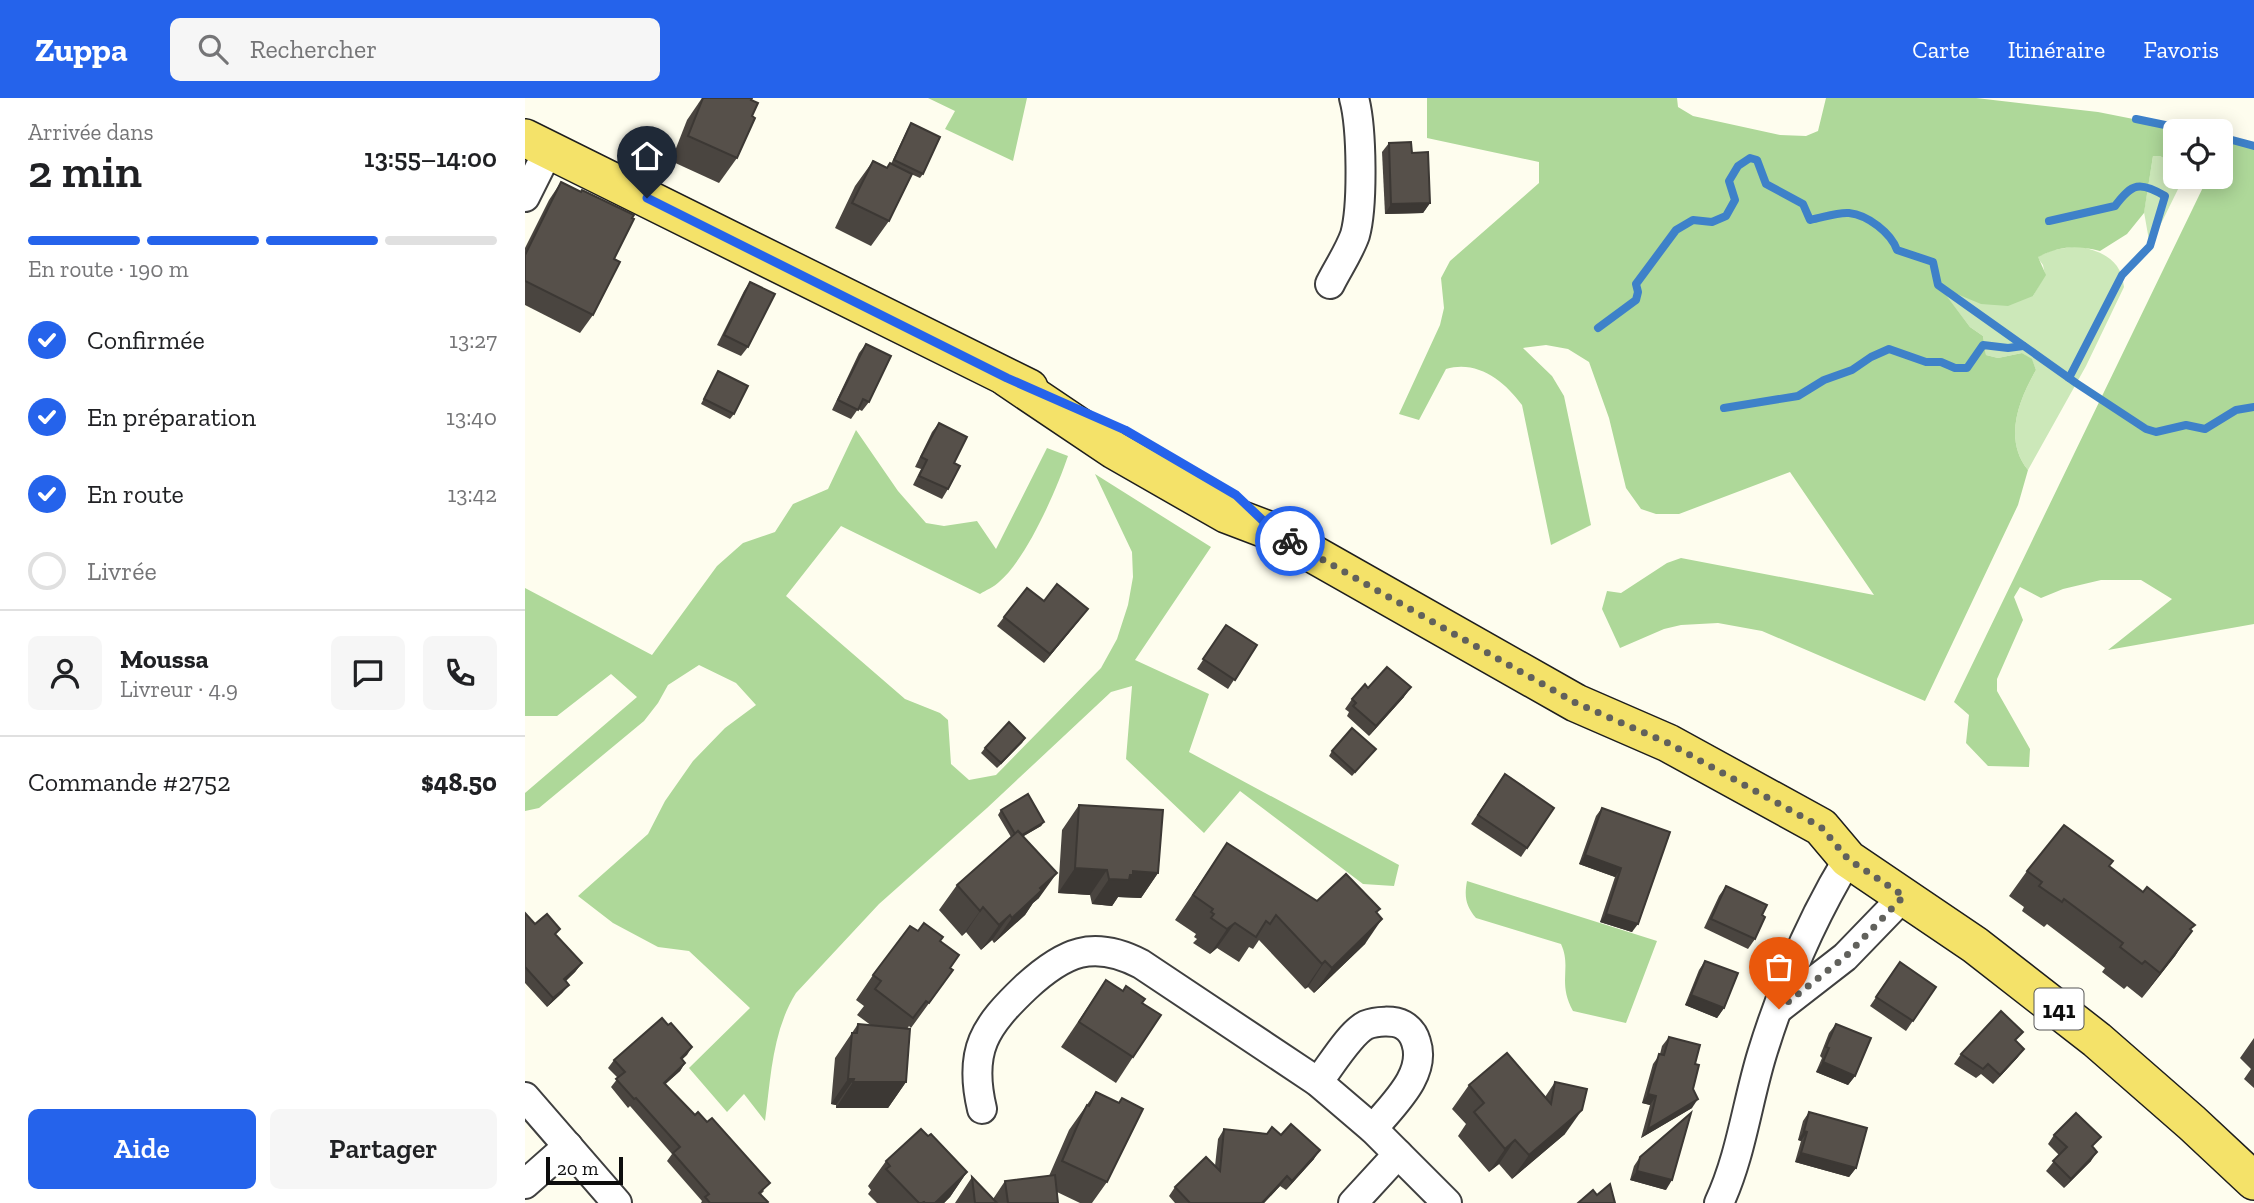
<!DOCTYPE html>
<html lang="fr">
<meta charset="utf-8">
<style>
:root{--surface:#fff;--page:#f6f6f6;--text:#202124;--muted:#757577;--line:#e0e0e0;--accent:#2563eb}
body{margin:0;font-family:"Zilla Slab",serif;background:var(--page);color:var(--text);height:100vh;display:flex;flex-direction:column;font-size:26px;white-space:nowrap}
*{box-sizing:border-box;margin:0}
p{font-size:23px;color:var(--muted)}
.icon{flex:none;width:38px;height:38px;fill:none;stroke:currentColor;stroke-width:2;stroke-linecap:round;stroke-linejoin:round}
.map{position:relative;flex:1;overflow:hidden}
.details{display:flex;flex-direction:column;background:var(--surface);width:525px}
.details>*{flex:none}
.buttons{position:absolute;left:1638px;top:21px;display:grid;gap:14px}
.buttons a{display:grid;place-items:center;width:70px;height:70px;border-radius:10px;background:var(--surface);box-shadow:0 4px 18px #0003;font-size:35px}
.scale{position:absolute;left:21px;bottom:18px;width:77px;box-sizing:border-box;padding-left:7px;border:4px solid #0d0d0d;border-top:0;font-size:19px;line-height:24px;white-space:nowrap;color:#0d0d0d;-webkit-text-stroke:5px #fff;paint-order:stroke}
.pin{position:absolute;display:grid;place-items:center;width:60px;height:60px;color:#fff;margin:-72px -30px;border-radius:50% 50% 50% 0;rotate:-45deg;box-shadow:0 0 7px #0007}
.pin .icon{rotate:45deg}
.courier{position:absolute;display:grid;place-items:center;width:70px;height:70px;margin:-35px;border:5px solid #2563eb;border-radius:50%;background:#fff;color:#222;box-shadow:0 2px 9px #0007}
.overview em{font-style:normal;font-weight:600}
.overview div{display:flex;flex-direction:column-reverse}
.overview{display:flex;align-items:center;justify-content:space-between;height:119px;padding:0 28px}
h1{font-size:46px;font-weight:600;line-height:52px}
.bar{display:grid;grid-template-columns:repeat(4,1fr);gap:10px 7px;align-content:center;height:84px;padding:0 28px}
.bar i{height:9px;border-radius:5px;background:var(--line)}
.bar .selected{background:var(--accent)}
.bar p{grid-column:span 4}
.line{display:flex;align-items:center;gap:18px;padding:0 28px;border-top:2px solid var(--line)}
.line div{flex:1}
.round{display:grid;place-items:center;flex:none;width:74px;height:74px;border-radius:10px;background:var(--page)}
ol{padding:0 28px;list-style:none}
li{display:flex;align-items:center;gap:21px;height:77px}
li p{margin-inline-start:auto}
li .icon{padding:7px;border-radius:50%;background:var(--accent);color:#fff;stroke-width:4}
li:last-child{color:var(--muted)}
li i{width:38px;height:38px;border:4px solid var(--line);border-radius:50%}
.button{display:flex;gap:14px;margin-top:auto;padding:14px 28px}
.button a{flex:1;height:80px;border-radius:10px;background:var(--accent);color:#fff;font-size:28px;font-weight:600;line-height:80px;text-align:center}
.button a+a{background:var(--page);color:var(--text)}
header{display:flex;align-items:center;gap:42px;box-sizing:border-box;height:98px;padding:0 35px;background:var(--accent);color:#fff}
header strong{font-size:33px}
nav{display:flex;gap:38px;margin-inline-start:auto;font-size:24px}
.search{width:490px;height:63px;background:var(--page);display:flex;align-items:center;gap:18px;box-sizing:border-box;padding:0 24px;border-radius:10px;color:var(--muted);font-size:26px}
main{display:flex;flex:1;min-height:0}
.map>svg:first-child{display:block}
.green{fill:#cce8b9}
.forest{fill:#aed899}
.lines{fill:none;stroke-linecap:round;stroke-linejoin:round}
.stream{stroke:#3e81c9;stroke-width:8}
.minor-casing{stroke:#404040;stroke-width:32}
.major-casing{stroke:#1e1e1e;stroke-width:40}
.minor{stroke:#fff;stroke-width:28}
.major{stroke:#f4e269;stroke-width:37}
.wall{fill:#4a4540}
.shaded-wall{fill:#3c3834}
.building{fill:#56504a;stroke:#3c3834;stroke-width:2}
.done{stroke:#61615c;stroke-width:7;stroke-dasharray:0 12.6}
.route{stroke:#2563eb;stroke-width:9}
.labels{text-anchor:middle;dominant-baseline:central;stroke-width:7;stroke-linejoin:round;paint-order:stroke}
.shield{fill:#fff;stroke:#565656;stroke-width:2}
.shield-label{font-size:24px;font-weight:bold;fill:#0d0d0d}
</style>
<header>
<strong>Zuppa</strong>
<div class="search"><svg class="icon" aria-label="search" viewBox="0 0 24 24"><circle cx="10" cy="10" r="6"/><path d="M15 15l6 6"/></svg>Rechercher</div>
<nav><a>Carte</a><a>Itinéraire</a><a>Favoris</a></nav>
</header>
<main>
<section class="details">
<div class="overview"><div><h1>2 min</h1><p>Arrivée dans</p></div><em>13:55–14:00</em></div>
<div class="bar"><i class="selected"></i><i class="selected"></i><i class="selected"></i><i></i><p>En route · 190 m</p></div>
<ol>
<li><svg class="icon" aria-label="check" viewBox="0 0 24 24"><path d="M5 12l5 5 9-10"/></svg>Confirmée<p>13:27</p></li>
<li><svg class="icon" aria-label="check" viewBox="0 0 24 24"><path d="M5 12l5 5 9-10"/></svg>En préparation<p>13:40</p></li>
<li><svg class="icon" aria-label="check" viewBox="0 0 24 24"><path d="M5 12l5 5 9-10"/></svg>En route<p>13:42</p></li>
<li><i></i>Livrée</li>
</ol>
<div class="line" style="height:126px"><a class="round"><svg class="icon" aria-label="person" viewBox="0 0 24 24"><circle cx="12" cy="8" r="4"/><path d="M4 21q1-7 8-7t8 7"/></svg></a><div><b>Moussa</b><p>Livreur · 4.9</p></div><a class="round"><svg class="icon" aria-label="chat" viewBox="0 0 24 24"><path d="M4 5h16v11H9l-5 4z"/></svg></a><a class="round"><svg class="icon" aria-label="phone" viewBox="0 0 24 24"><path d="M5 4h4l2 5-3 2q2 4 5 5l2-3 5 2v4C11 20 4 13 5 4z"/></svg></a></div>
<div class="line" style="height:91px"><div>Commande #2752</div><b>$48.50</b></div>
<div class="button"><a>Aide</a><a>Partager</a></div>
</section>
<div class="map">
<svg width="1729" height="1105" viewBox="0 0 1729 1105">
<rect width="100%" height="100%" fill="#fefdee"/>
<g class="green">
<polygon points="1628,58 1635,58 1650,67 1650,79 1659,79 1625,148 1619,114"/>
<path d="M1553 148C1578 154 1596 161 1599 189L1561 268 1503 372C1478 341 1494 302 1511 272L1507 262 1497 255 1473 260 1461 257 1458 238 1445 229 1413 187 1429 196 1508 198 1520 177 1518 167 1512 159 1528 152Z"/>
</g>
<g class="forest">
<polygon points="403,0 502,0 488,63 420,31 430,13"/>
<path d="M902 0H1152L1153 9 1168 18 1255 37 1281 38 1293 33 1301 0H1451L1573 14 1669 33H1650V67L1635 58H1628L1619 115 1602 136 1575 153C1550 147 1536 148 1513 159L1521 177 1508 198 1483 208 1456 206 1415 189 1445 229 1458 238 1461 257 1473 260 1497 255 1507 261 1511 272C1494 302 1478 341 1503 372L1493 407 1400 603 1237 533 1193 525 1156 527 1139 531 1095 550 1077 511 1082 493 1096 495 1142 465 1156 460 1349 497 1265 374 1154 416H1131L1116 411 1101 390 1084 320 1064 264 1043 251 1021 247 998 250 1027 278 1039 298 1066 427 1026 447 997 307C979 283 953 262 921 271L894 322 874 316 915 227 919 210 916 180 925 163 1014 85V64L902 40Z"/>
<polygon points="1702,40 1729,48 1729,526 1583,552 1647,501 1616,482 1576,482 1538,491 1516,500 1495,489 1489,499 1498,522 1472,581 1472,593 1505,651 1504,669 1463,668 1441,645 1444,617 1429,604 1683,79 1696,79 1696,53"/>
<path d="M331 332 373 393 401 425 419 428 452 423 471 451 522 350 543 358C531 393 502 460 474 484 469 489 461 492 455 496L316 428 261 498 380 601 415 615 423 622 426 666 444 682 471 677 576 570 592 541 603 507 608 479 607 454 570 376 686 449 610 562 684 596 664 654 874 767 869 788 838 786 715 693 679 735 601 661 607 588 586 594 462 710 354 806 271 895C247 934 246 979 240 1023L219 996 202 1014 164 970 225 910 164 853 133 849 88 825 53 798 123 736 140 703 168 663 200 630 231 607 211 585 174 567 143 587 133 605 119 623 14 710 0 713V695L112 599 86 576 32 618H0V490L127 557 192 468 218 445 250 434 268 406 303 391Z"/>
<path d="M942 783 1132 843 1101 925 1048 913C1032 884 1047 870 1036 846L951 820C941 808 939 799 942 783Z"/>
</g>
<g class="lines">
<g class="stream">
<polyline points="1611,21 1669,33"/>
<polyline points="1696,39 1729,48"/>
<path d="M1524 123 1590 108C1607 85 1615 83 1640 98L1625 148 1597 177 1544 280"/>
<path d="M1073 230 1111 202 1113 194 1111 186 1151 132 1168 122 1187 124 1201 118 1210 102 1204 83 1213 68 1225 60 1232 62 1241 86 1278 106 1285 122C1297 120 1312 114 1324 115 1343 117 1366 135 1372 152L1408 164 1413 187 1551 285 1621 331 1631 334 1661 327 1680 331 1711 312 1729 309"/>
<polyline points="1199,310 1273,298 1299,282 1327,272 1346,259 1364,251 1401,264 1416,264 1430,270 1442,270 1458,247 1483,250 1498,248"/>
</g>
<defs>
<g id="minor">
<polyline points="0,99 24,51"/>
<path d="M805 186C813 170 824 154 830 137 838 108 837 29 829 0"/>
<polyline points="1253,911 1320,859 1379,798"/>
<path d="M793 984C805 969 825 935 841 927 851 923 869 922 878 927 885 931 889 937 891 944 902 977 867 1007 848 1031"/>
<polyline points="0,999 92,1105"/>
<path d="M457 1011C443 952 460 928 501 889 539 854 568 841 616 866L793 984 848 1031 922 1105"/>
<polyline points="0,1086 43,1048"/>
<polyline points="828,1105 873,1056"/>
<path d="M1194 1105C1216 1058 1222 1005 1237 956 1258 888 1286 822 1323 761"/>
</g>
<g id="major">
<polyline points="0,40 504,290"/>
<polyline points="482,280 589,352 701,416 751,435 1051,605 1143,645 1296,729 1323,761 1450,847 1572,942 1667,1025 1729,1083"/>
</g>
</defs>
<use href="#minor" class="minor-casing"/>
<use href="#major" class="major-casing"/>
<use href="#minor" class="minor"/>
<use href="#major" class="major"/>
</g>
<g class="wall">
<polygon points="177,0 227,0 227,18 212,60 194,85 146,63 162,22"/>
<polygon points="386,25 398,76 395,80 386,76 364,123 346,148 310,130 330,88 348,63 362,70 365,65 366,66 383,30"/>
<polygon points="864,45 887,55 905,105 898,115 860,116 857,54"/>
<polygon points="36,84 89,161 68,217 55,235 0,207 0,150 24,102"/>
<polygon points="225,184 223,249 216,258 192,247 219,193"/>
<polygon points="341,246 344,304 337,313 333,311 326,321 307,312 334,255"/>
<polygon points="193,273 209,316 205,321 176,306"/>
<polygon points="414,325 429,365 423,391 417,401 388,387 396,371 390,369 407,334"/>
<polygon points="519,503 556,520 519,565 472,528 479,519"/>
<polygon points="701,527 732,547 703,591 672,571"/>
<polygon points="843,590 879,599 844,638 822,618 824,614 820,611 827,601"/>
<polygon points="500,640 472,670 456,655 460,650"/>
<polygon points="807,653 847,655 827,678 804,658"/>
<polygon points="980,676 1029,710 996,759 946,726"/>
<polygon points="554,707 633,775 616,800 593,799 587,808 567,806 565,797 533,795 537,732"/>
<polygon points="1077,710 1145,734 1107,834 1075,824 1090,779 1054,766 1071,718"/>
<polygon points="476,712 519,724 516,728 499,738 514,800 508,805 500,817 469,845 467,842 456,852 441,834 437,838 414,812 432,787 486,739 473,717"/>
<polygon points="702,745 792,803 855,811 852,815 840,846 789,895 783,889 780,891 734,842 728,851 724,849 714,864 692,850 685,856 668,845 672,841 669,839 671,836 650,822"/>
<polygon points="1584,768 1666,832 1650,858 1617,900 1602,888 1599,891 1577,874 1580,870 1522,826 1519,829 1497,813 1499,809 1484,798 1502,773"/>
<polygon points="1201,788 1237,817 1230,841 1223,851 1179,830 1194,798"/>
<polygon points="0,815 10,826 31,837 57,865 50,874 41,883 44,887 37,895 22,909 0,885"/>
<polygon points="393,833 416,843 425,870 410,897 386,930 384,928 382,931 381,984 363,1010 311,1010 311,1007 306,1006 310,960 333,926 347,928 332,917 339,908 331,902 348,877"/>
<polygon points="1180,863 1199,910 1192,920 1160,907 1174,872"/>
<polygon points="1375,864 1411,889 1381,933 1345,908"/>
<polygon points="581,882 617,905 608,959 591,985 536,949"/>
<polygon points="1311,926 1330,978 1323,987 1291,974 1297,960 1295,958 1304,935"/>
<polygon points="143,927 167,949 157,961 160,965 155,973 140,986 239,1093 236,1096 242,1105 176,1105 177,1103 142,1063 147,1056 105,1008 103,1010 86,989 93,980 83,970 89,962"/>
<polygon points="1144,939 1170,966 1167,1010 1116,1040 1125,1007 1117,1005 1128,966 1135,956 1137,948"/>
<polygon points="1729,940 1729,990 1719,981 1726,971 1715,960"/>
<polygon points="1491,944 1499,951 1492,960 1468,986 1456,976 1451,980 1429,966 1436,956"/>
<polygon points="1030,984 1040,1036 987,1081 974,1066 964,1074 933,1038 941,1026 927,1011 944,987 1020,999"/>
<polygon points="571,994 594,1005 597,1000 582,1084 567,1105 555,1105 532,1094 533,1105 430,1105 447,1079 468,1101 480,1083 524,1078 544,1032"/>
<polygon points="1284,1014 1331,1070 1324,1079 1270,1064 1276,1043 1273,1042 1278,1023"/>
<polygon points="699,1031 756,1037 789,1061 761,1092 755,1088 739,1105 650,1105 644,1098 650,1089 690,1068 693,1041"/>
<polygon points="1529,1037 1566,1063 1539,1090 1521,1073 1534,1057 1523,1046"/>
<polygon points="403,1038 442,1074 425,1099 419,1105 352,1105 343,1096 346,1092 343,1088 361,1063"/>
<polygon points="1115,1059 1141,1092 1105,1082 1109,1068"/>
</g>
<g class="shaded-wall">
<polygon points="905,105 898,115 860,116 866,106"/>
<polygon points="563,511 556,520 519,565 525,556"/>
<polygon points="886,589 879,599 844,638 851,628"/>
<polygon points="500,640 497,645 472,670 476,665"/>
<polygon points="519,724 516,728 488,744 492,739"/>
<polygon points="1060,757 1096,770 1090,779 1054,766"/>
<polygon points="550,770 582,772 565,797 533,795"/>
<polygon points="608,773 633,775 616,800 593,799 587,808 567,806 584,781"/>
<polygon points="532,775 514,800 508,805 500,817 469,845 487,820 515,790"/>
<polygon points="458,809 441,834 437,838 455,813"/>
<polygon points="1081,816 1113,826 1107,834 1075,824"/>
<polygon points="485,817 467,842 456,852 474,827"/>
<polygon points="857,821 840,846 789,895 807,870"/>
<polygon points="710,825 692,850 685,856 702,831"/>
<polygon points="1667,833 1650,858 1617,900 1635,875"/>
<polygon points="800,863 783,889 780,891 797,866"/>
<polygon points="57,865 50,874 33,890 39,881"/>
<polygon points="44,887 37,895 22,909 28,900"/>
<polygon points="1166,897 1199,910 1192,920 1160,907"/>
<polygon points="167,949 162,957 150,968 156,960"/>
<polygon points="1499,951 1492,960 1468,986 1475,977"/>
<polygon points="1298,964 1330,978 1323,987 1291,974"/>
<polygon points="160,965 155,973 133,993 139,985"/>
<polygon points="323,981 329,981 311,1007 306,1006"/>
<polygon points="328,984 381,984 363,1010 311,1010"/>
<polygon points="1123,996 1131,998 1125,1007 1117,1005"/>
<polygon points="1173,1001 1167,1010 1116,1040 1123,1031"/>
<polygon points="1057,1012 1040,1036 987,1081 1004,1057"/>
<polygon points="1279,1033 1282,1034 1276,1043 1273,1042"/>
<polygon points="990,1042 974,1066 964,1074 980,1051"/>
<polygon points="795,1052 789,1061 761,1092 767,1083"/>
<polygon points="1572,1054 1566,1063 1539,1090 1546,1081"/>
<polygon points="1276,1055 1331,1070 1324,1079 1270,1064"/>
<polygon points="1112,1073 1147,1082 1141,1092 1105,1082"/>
<polygon points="442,1074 425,1099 419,1105 410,1105"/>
<polygon points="762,1078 755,1088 739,1105 737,1105"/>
</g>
<g class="building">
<polygon points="178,0 227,0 226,2 233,5 227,18 230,20 212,60 163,38"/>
<polygon points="386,25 415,39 398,76 369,62"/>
<polygon points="886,44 887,55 903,54 905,105 866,106 864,45"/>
<polygon points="348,63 362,70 365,65 387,76 364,123 327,105"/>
<polygon points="36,84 56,94 57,92 109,117 107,120 109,121 89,161 95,164 68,217 0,183 0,157"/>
<polygon points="225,184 250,196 223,249 199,237"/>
<polygon points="341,246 366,258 344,304 338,301 333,312 313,302"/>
<polygon points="193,273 223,288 209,316 179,301"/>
<polygon points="414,325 442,339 429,365 435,368 423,391 394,378 402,362 396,359"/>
<polygon points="532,486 563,511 525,556 479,519 502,490 519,503"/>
<polygon points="701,527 732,547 710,582 678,561"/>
<polygon points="862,569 886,589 851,628 828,608 831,605 827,601 840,586 843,590"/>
<polygon points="484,624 500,640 476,665 460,650"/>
<polygon points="827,630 851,651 830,674 807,653"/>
<polygon points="980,676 1029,710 1002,750 953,717"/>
<polygon points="503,696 519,724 497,737 493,733 490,736 476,712"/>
<polygon points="554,707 638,712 633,775 608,773 608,777 605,777 604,782 584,781 582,772 550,770"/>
<polygon points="1077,710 1145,734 1113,826 1081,816 1096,770 1060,757"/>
<polygon points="1539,727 1588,763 1584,768 1618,794 1622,789 1670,827 1665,831 1667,833 1635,875 1620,863 1617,866 1595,849 1598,845 1539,801 1537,804 1514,788 1517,784 1502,773"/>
<polygon points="493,733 532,775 515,790 517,792 487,820 485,817 474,827 458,809 455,813 432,787"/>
<polygon points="702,745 792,803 821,776 855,811 851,814 857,821 807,870 800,863 797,866 751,817 745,826 741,823 731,839 710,825 702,831 686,820 689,816 686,814 688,811 668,797"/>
<polygon points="1201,788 1242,807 1237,817 1240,819 1230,841 1186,821"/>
<polygon points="0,815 10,826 22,816 35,831 30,836 57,865 39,881 44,887 28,900 0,869"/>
<polygon points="399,825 418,839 415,843 434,857 425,870 428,872 404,905 401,903 388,920 350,891 356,883 348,877 385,828 393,833"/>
<polygon points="1180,863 1213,875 1199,910 1166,897"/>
<polygon points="1375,864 1411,889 1388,923 1351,899"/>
<polygon points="581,882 598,893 601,888 620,901 617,905 636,917 608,959 554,924"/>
<polygon points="1476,913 1498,934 1490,942 1499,951 1475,977 1463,966 1458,971 1436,956"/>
<polygon points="137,920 143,927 146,925 167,949 156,960 160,965 139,985 170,1017 173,1014 182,1024 187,1020 245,1085 234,1095 243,1104 242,1105 185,1105 180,1099 184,1096 148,1055 155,1049 111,1000 109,1001 91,981 100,974 89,962"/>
<polygon points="333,926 385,931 381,984 328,984 329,981 323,981 327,935 332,935"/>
<polygon points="1311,926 1346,940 1330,978 1298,964 1304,950 1301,949"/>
<polygon points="1144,939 1175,947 1170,966 1174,967 1168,991 1173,1001 1123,1031 1131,998 1123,996 1134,956 1139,957"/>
<polygon points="982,955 1026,1006 1030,984 1062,991 1057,1012 1004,1057 990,1042 980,1051 949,1014 959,1005 944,987"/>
<polygon points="571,994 594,1005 597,1000 618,1011 582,1084 537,1063 557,1017 562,1007 564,1008"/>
<polygon points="1284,1014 1342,1030 1331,1070 1276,1055 1282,1034 1279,1033"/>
<polygon points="1166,1015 1147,1082 1112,1073 1115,1059"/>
<polygon points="1551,1015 1576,1039 1567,1048 1572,1054 1546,1081 1528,1063 1542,1049 1529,1037"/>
<polygon points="766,1026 795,1052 767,1083 762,1078 737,1105 665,1105 650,1089 681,1059 695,1073 699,1031 742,1036 747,1029 756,1037"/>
<polygon points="396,1031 403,1038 406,1036 442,1074 410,1105 400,1105 399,1104 397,1105 394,1105 361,1071 365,1068 361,1063"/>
<polygon points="530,1077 533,1105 483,1105 480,1083"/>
<polygon points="447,1079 472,1105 450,1105"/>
<polygon points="1085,1086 1090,1105 1053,1105 1068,1092 1072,1097"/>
</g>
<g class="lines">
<polyline class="done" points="765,443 1051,605 1143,645 1296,729 1323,761 1379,798 1320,859 1254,911"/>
<polyline class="route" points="122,100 482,280 600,332 711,397 751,435 765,443"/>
</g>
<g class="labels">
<rect class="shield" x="1509.5" y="890.5" width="49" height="41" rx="5"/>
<g class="shield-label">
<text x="1534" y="911">141</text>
</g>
</g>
</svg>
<div class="buttons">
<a><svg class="icon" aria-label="locate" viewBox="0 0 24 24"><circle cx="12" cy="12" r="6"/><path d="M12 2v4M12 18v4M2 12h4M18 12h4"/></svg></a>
</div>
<div class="scale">20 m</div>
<div class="pin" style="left:1254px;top:911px;background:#ea580c"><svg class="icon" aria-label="bag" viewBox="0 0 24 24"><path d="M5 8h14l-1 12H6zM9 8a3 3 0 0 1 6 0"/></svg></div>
<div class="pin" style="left:122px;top:100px;background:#1f2937"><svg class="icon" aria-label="home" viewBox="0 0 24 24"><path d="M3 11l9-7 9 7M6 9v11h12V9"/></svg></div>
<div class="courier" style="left:765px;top:443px"><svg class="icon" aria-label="bike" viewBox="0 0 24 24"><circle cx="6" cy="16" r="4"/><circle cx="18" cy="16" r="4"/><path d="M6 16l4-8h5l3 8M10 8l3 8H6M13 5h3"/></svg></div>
</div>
</main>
